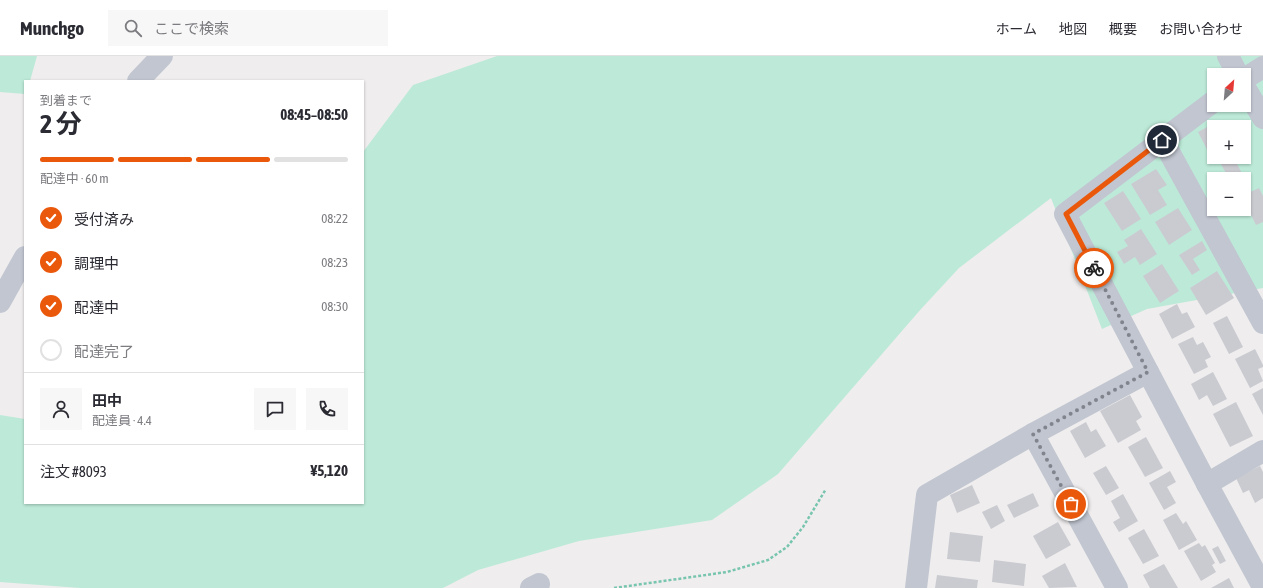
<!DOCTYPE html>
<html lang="ja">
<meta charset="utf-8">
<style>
:root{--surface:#fff;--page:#f7f7f7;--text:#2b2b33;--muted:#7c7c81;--line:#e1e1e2;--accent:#ea580c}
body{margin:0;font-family:"Asap Condensed","Noto Sans JP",sans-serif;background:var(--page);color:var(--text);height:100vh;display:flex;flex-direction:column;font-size:15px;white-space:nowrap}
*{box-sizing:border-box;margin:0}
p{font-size:13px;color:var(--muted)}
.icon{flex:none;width:22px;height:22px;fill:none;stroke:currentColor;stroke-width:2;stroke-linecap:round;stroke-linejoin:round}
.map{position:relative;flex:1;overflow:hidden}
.panel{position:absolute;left:24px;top:24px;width:340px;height:424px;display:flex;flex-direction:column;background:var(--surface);border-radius:0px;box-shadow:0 1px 3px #0004}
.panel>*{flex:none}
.needle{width:26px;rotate:26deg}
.controls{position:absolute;left:1207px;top:12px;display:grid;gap:8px}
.controls a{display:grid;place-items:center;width:44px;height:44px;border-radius:0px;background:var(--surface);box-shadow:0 1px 3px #0004;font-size:20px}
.pin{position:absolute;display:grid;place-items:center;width:34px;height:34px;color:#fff;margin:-17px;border:2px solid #fff;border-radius:50%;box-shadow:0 1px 4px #0007}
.courier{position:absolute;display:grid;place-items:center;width:40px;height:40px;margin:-20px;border:3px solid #ea580c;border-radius:50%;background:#fff;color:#222;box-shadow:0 1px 5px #0007}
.overview em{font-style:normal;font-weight:700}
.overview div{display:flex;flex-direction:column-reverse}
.overview{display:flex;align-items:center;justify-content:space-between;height:68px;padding:0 16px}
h1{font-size:26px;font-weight:700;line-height:30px}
.bar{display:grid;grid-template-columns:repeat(4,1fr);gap:6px 4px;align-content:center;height:48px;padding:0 16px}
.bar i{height:5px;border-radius:3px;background:var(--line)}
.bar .current{background:var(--accent)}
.bar p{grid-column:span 4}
.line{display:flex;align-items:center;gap:10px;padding:0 16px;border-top:1px solid var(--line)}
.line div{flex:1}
.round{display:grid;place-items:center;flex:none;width:42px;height:42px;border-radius:0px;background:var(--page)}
ol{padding:0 16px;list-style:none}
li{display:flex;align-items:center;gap:12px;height:44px}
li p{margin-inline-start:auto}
li .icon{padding:4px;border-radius:50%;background:var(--accent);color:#fff;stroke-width:4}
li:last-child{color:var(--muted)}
li i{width:22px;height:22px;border:2px solid var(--line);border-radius:50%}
header{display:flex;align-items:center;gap:24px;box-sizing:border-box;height:56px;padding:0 20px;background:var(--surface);border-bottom:1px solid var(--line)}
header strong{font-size:19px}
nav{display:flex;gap:22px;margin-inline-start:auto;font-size:14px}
.search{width:280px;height:36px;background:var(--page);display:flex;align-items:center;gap:10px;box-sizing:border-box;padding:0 14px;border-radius:0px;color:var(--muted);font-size:15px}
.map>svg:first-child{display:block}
.green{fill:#bdead8;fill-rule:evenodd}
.building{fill:#cacbd1}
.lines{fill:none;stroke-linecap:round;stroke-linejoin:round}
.path{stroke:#78c5af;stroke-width:2.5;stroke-dasharray:3 2;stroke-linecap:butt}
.minor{stroke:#c1c6d1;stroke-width:22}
.done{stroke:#81848c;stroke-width:4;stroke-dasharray:0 7.2}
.route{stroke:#ea580c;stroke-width:5}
</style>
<header>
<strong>Munchgo</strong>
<div class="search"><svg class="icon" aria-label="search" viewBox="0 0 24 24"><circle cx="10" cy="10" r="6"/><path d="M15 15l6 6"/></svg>ここで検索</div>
<nav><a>ホーム</a><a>地図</a><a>概要</a><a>お問い合わせ</a></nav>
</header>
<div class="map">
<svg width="1263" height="532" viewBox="0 0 1263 532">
<rect width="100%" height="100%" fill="#efeded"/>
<g class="green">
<polygon points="0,0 37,0 30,25 25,25 25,38 0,36"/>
<path d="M497 0H1263V232L1147 253 1102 273 1051 142 959 212 921 253 778 418 712 464 579 485 478 514 443 532H80L0 526V359L25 363V447H363V96L413 29ZM1214 19H1244V49H1214ZM1214 71H1244V101H1214ZM1214 123H1244V153H1214Z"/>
</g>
<g class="building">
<polygon points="1218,65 1221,71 1214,71 1214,101 1225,101 1214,107 1198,76"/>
<polygon points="1234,102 1248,129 1244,131 1244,123 1229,123 1221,108"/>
<polygon points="1156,113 1167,129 1158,134 1167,149 1150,159 1131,128"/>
<polygon points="1259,132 1263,140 1263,166 1256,169 1244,145 1244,139"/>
<polygon points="1123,135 1141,163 1122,175 1104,147"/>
<polygon points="1178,152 1192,174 1169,189 1155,166"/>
<polygon points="1141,173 1157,198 1140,209 1135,201 1124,208 1117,196 1128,190 1124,184"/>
<polygon points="1202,185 1207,194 1193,203 1200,214 1192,219 1179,199"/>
<polygon points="1162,208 1179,235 1160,247 1143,220"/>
<polygon points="1217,215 1234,242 1206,259 1190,232"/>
<polygon points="1177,248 1182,258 1187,256 1195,271 1172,283 1159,258"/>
<polygon points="1227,260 1243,291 1229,298 1213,267"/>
<polygon points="1193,281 1197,289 1203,286 1211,301 1205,304 1208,311 1194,318 1178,288"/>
<polygon points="1255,293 1263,309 1263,311 1258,313 1263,325 1250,332 1235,303"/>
<polygon points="1213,316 1227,343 1213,350 1207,339 1199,344 1191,328"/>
<polygon points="1263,332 1263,359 1252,338"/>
<polygon points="1130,339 1142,361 1136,365 1141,374 1118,387 1100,355"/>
<polygon points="1236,346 1253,380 1230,391 1213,358"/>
<polygon points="1086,366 1091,376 1096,373 1106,390 1085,402 1070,375"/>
<polygon points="1146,381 1163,412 1145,421 1128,391"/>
<polygon points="1106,410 1119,432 1106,439 1093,417"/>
<polygon points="1260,410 1263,416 1263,442 1255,447 1249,434 1243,437 1236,422"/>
<polygon points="1170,415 1176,426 1167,431 1176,447 1164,454 1149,427"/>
<polygon points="972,429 980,447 957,457 950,439"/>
<polygon points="1033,437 1039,450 1014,462 1007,449"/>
<polygon points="1123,438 1138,465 1119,476 1113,466 1120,462 1111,445"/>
<polygon points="997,449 1005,465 991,473 982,456"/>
<polygon points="1176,457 1183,468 1186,465 1197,484 1179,494 1163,464"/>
<polygon points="1058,466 1071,489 1046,503 1033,480"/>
<polygon points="1144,473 1159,500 1143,508 1128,482"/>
<polygon points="950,476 983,480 980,506 947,503"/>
<polygon points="1199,487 1202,491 1205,489 1215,507 1212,509 1216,516 1201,525 1184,495"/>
<polygon points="1218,490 1226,505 1220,508 1212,493"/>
<polygon points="994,504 1026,508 1024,530 992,526"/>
<polygon points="1065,507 1077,531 1049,532 1042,520"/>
<polygon points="1164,508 1178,532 1150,532 1143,519"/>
<polygon points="937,519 978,524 977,532 935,532"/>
<polygon points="1229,522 1234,532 1211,532"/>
</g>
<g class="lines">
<polyline class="path" points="614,532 727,516 768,504 787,491 803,471 826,433"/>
<g class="minor">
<polyline points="1228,0 1238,19"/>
<polyline points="1244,23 1263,11"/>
<polyline points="138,25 162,0"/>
<polyline points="1244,30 1263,62"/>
<polyline points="1214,45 1065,158 1207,428 1263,531"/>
<polyline points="1162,83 1263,267"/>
<polyline points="0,246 25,201"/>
<polyline points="1033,378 1117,532"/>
<polyline points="1207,428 1263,395"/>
<polyline points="531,532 539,528"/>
<polyline points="916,532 927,439 1033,378 1148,316"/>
</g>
</g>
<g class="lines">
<polyline class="done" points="1071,448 1033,378 1148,316 1094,212"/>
<polyline class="route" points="1094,212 1066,158 1162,84"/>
</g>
</svg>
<div class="controls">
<a><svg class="needle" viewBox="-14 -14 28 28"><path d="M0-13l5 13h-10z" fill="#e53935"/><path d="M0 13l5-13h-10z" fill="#7c7c81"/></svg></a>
<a>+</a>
<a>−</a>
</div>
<div class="pin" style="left:1071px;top:448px;background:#ea580c"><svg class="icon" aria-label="bag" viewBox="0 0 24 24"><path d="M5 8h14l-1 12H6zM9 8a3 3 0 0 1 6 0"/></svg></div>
<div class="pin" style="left:1162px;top:84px;background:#1f2937"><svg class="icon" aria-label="home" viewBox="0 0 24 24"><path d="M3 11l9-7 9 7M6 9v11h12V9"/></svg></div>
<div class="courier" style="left:1094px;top:212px"><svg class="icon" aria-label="bike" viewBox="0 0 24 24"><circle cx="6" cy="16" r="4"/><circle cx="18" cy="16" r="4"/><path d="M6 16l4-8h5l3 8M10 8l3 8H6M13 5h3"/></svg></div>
<section class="panel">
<div class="overview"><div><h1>2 分</h1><p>到着まで</p></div><em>08:45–08:50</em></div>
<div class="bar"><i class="current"></i><i class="current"></i><i class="current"></i><i></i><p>配達中 · 60 m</p></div>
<ol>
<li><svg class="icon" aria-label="check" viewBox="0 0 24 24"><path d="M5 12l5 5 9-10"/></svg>受付済み<p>08:22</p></li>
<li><svg class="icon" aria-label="check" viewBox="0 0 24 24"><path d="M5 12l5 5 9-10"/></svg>調理中<p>08:23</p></li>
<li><svg class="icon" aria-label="check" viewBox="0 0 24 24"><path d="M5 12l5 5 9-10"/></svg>配達中<p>08:30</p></li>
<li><i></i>配達完了</li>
</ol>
<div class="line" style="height:72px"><a class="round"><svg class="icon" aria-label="person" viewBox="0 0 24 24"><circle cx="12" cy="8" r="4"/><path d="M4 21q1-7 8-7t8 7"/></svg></a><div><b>田中</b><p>配達員 · 4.4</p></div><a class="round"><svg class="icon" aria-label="chat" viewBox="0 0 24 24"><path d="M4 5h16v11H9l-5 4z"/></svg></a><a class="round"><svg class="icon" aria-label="phone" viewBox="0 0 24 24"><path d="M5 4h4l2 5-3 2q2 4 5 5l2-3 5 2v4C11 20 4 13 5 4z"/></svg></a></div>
<div class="line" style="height:52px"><div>注文 #8093</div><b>¥5,120</b></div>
</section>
</div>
